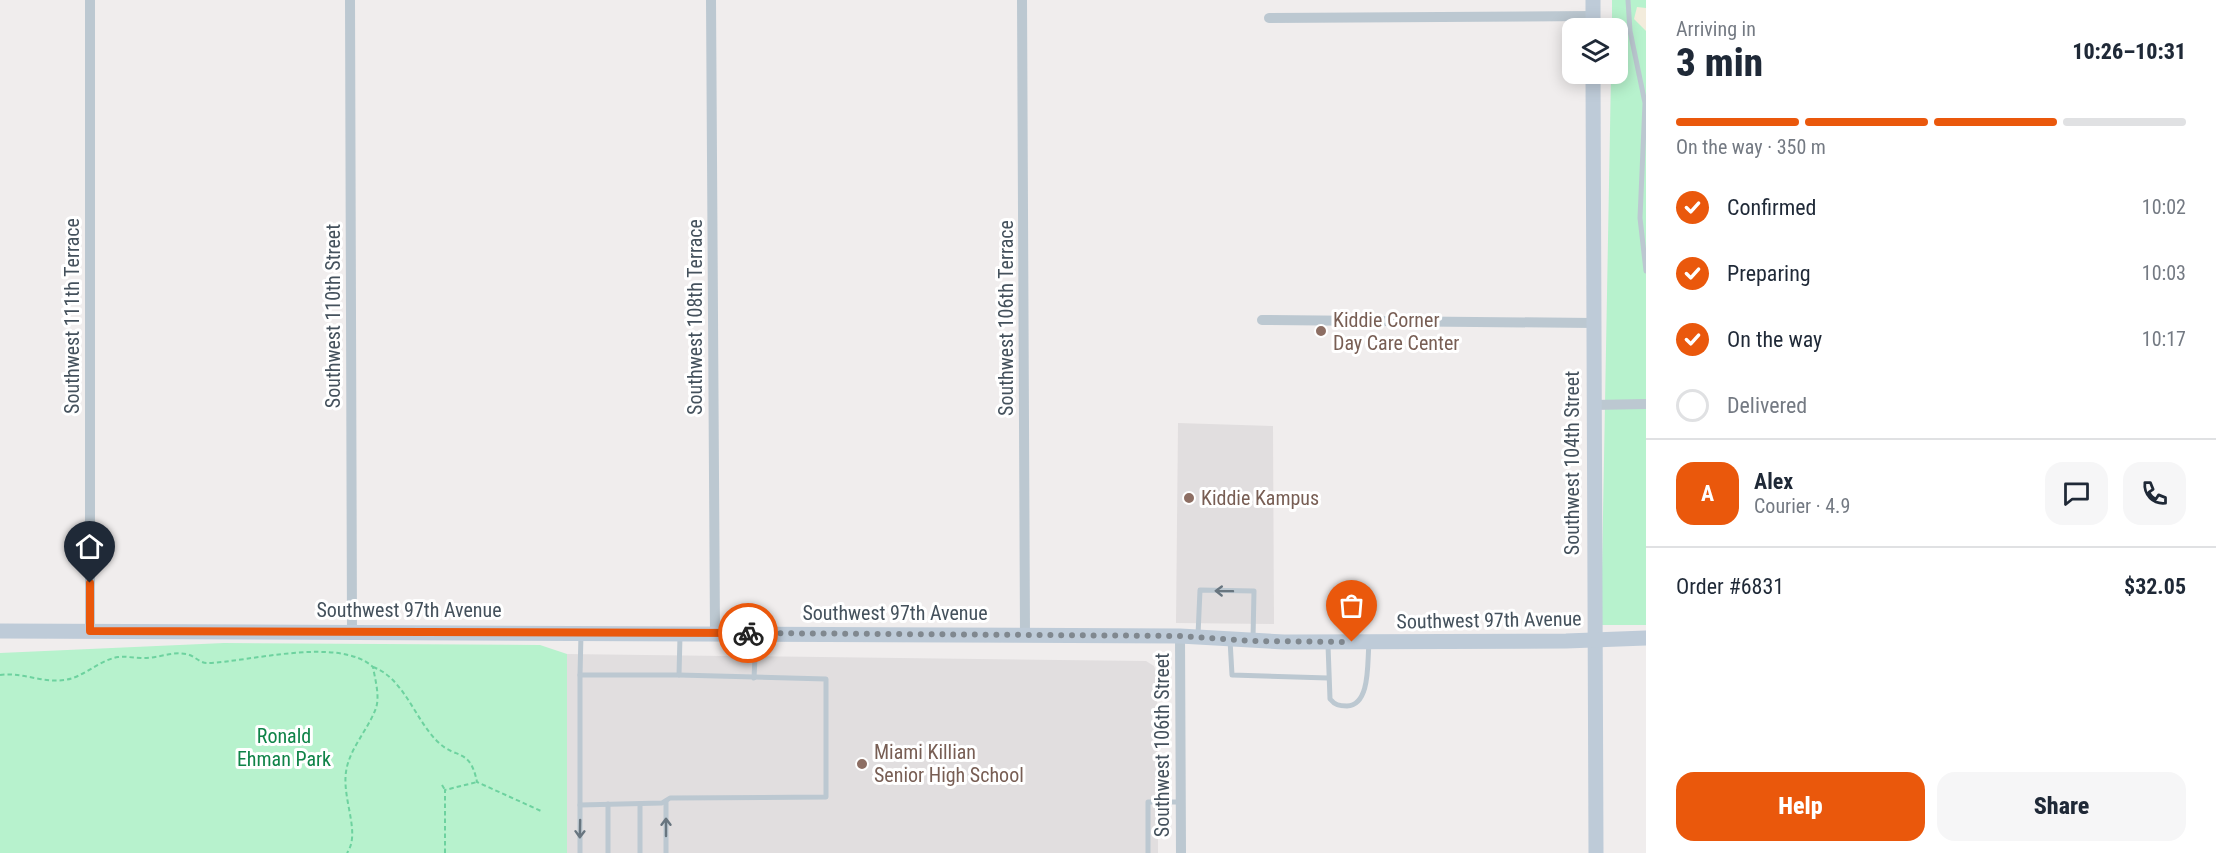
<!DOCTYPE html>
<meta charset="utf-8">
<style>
:root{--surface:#fff;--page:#f6f6f7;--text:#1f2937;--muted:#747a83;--line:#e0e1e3;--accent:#ea580c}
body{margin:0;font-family:"Roboto Condensed",sans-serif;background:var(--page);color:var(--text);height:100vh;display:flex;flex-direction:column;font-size:22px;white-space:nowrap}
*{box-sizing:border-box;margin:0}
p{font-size:20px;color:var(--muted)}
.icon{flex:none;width:33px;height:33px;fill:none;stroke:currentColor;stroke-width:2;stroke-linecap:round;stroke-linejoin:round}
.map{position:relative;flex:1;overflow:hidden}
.side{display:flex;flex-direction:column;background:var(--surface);width:570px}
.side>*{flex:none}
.controls{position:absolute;left:1562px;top:18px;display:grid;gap:12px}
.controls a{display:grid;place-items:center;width:66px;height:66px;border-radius:12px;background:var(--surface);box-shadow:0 3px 15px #0003;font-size:30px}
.pin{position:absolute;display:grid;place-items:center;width:51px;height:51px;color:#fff;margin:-62px -26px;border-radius:50% 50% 50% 0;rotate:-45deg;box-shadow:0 0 6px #0007}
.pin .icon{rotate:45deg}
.courier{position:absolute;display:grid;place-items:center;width:60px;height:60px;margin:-30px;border:4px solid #ea580c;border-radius:50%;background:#fff;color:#222;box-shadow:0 2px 8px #0007}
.overview em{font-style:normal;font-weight:800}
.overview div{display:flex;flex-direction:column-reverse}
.overview{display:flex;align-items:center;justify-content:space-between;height:102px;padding:0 30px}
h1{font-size:39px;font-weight:800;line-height:45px}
.bar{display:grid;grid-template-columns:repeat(4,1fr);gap:9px 6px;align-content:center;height:72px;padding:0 30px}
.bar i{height:8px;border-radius:4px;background:var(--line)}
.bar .on{background:var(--accent)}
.bar p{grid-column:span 4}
.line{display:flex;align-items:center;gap:15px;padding:0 30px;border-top:2px solid var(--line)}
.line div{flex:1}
.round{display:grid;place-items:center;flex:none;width:63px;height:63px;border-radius:18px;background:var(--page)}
ol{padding:0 30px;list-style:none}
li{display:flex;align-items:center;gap:18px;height:66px}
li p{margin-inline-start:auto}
li .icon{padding:6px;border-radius:50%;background:var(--accent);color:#fff;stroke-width:4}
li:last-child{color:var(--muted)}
li i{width:33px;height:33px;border:3px solid var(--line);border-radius:50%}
.button{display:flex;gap:12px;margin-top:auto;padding:12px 30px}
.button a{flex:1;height:69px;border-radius:18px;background:var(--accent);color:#fff;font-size:24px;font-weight:800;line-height:69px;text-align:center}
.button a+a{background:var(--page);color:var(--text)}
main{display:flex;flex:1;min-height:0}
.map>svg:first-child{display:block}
.education{fill:#e1dedf}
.green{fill:#b7f2cd}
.sand{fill:#f3ecdc}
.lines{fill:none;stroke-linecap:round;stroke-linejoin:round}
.path{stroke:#6dd29f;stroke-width:2;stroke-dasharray:4.5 3;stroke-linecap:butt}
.lane{stroke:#bcc8d1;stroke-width:5}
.street{stroke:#bcc8d1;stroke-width:10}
.secondary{stroke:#becbd8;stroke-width:15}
.oneway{stroke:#68757f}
.done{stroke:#80888f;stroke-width:6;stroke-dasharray:0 10.8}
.route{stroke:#ea580c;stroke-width:8}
.education-dot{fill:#8d6e63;stroke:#fff;stroke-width:2}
.labels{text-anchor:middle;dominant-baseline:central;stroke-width:6;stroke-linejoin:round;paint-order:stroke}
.street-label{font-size:20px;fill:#44515c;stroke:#fff}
.education-label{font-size:20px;fill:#785e54;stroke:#fff;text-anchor:start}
.park-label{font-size:20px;fill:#0f8348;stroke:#fff}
</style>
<main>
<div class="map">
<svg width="1646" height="853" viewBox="0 0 1646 853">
<rect width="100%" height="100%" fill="#f0eded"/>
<g class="education">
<polygon points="1178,423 1273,426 1274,624 1176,623"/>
<polygon points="567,654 1146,661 1154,666 1157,674 1158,853 567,853"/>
</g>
<g class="green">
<polygon points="1612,0 1646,0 1646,625 1601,625 1611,74 1617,74 1617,28 1612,28"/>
<polygon points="224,643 540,645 567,654 567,853 0,853 0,653"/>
</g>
<polygon class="sand" points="1637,7 1646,8 1646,31 1634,19"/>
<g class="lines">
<g class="path">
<path d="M373 667C404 678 415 720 438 742 456 760 470 747 477 782L541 811"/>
<path d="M0 675C21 672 43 683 64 680 83 678 97 661 118 657 126 656 133 658 141 658 156 659 172 651 186 654 194 655 199 663 207 663 249 662 339 636 373 667 375 679 380 696 376 708 368 730 349 749 346 772 342 800 361 833 347 853"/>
<polyline points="442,785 445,790"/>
<polyline points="445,853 445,790 477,782"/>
</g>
<g class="lane">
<polyline points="1628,0 1630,31 1645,103 1640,218 1646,271"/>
<polyline points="581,634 580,675 679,675 680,636"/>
<polyline points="1198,635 1200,590 1254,591 1253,639"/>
<polyline points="1230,640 1232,675 1328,678"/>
<path d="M1328 645 1330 699C1335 705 1339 706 1347 706 1371 705 1367 661 1369 644"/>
<polyline points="580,675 580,805 662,803 670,798 826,797 826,679 679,675"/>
<polyline points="754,678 756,637"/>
<polyline points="666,801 666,853"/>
<polyline points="580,853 580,805"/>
<polyline points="608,853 608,804"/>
<polyline points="640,853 640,804"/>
<polyline points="1148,853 1148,802 1180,802"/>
</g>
<g class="street">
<polyline points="90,0 90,631"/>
<polyline points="350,0 352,631"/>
<polyline points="711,0 715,633"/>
<polyline points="1022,0 1025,635"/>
<polyline points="1269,18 1593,16"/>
<polyline points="1262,320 1593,323"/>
<polyline points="1593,405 1646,404"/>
<polyline points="1180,636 1181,853"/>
</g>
<g class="secondary">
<polyline points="1593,28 1593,0"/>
<polyline points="1593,74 1596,853"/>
<polyline points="0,631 1180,636 1284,642 1566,641 1646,638"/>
</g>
</g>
<defs><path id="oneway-shaft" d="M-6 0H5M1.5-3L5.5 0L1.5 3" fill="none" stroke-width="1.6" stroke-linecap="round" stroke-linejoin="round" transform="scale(1.5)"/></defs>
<g class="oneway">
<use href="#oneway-shaft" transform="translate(1224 591) rotate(-179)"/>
<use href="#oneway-shaft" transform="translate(666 827) rotate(-90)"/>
<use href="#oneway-shaft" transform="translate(580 829) rotate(91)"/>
</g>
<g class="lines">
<polyline class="done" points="748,633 1180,636 1253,641 1352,642"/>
<polyline class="route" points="90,583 90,631 748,633"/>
</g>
<g class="education-dot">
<circle cx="1321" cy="331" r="6"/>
<circle cx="1189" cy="498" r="6"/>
<circle cx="862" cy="764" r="6"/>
</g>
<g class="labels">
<g class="street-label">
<text transform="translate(72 316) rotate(-90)">Southwest 111th Terrace</text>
<text transform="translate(333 316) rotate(-90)">Southwest 110th Street</text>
<text transform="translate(695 317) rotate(-90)">Southwest 108th Terrace</text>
<text transform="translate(1006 318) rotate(-90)">Southwest 106th Terrace</text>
<text transform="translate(1572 463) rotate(-90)">Southwest 104th Street</text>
<text x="409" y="610">Southwest 97th Avenue</text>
<text x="895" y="613">Southwest 97th Avenue</text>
<text transform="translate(1489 620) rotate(-1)">Southwest 97th Avenue</text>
<text transform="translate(1162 745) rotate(-90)">Southwest 106th Street</text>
</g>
<g class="education-label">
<text x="1333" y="320">Kiddie Corner<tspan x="1333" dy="23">Day Care Center</tspan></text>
<text x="1201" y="498">Kiddie Kampus</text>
<text x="874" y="752">Miami Killian<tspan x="874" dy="23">Senior High School</tspan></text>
</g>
<g class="park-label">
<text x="284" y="736">Ronald<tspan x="284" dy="23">Ehman Park</tspan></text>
</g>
</g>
</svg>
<div class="controls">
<a><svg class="icon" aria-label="layers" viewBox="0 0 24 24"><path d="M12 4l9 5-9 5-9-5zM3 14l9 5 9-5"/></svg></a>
</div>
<div class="pin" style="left:1352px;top:642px;background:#ea580c"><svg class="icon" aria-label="bag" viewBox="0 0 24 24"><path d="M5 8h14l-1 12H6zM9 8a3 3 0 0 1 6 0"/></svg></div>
<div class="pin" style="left:90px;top:583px;background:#1f2937"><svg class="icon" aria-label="home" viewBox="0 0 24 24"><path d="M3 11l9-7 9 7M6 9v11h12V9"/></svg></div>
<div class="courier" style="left:748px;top:633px"><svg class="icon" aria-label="bike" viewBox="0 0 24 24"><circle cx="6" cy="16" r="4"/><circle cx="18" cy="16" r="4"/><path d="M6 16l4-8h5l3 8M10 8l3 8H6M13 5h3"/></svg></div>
</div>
<section class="side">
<div class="overview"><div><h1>3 min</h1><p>Arriving in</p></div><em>10:26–10:31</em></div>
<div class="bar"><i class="on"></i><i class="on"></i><i class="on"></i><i></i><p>On the way · 350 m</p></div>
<ol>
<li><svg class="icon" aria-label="check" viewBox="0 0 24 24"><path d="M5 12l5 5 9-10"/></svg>Confirmed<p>10:02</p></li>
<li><svg class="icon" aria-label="check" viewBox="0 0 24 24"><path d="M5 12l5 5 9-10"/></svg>Preparing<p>10:03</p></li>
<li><svg class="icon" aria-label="check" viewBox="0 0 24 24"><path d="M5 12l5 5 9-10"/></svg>On the way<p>10:17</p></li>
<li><i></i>Delivered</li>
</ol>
<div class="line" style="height:108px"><b class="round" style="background:var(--accent);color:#fff">A</b><div><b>Alex</b><p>Courier · 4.9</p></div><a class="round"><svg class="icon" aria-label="chat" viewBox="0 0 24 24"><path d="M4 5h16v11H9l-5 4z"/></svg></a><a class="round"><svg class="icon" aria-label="phone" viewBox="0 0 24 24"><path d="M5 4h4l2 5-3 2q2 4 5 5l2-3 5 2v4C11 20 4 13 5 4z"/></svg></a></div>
<div class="line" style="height:78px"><div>Order #6831</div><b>$32.05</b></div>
<div class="button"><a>Help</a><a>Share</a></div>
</section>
</main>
